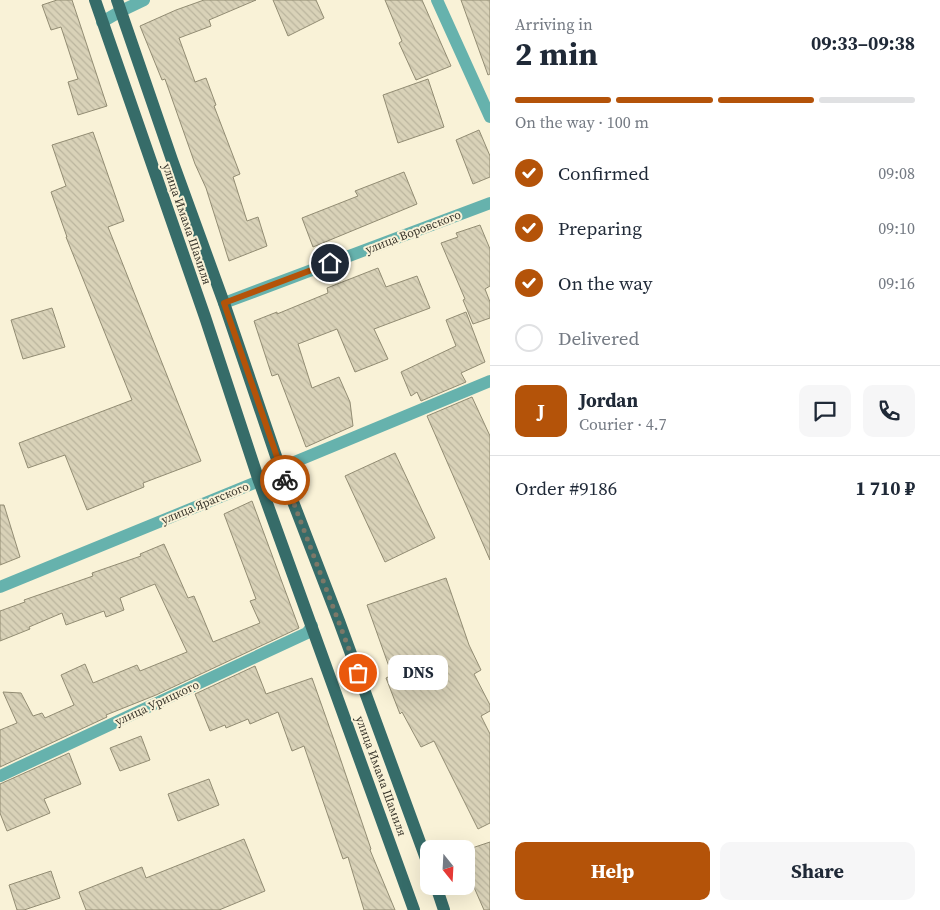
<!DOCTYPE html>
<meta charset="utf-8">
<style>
:root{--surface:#fff;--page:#f6f6f7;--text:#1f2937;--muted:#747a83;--line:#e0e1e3;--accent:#b45309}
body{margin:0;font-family:"Source Serif 4",serif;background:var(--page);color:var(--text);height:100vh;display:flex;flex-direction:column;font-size:19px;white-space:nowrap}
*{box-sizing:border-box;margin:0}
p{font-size:16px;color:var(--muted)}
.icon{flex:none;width:28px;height:28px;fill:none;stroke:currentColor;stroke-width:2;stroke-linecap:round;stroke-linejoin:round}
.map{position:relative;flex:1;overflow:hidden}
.side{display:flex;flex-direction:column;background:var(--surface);width:450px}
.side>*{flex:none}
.needle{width:32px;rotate:162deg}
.buttons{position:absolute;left:420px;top:840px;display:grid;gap:10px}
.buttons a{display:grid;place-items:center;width:55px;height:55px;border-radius:10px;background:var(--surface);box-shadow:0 5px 20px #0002;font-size:25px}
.pin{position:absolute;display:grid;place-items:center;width:42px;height:42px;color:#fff;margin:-21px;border:2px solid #fff;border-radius:50%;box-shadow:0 1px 5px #0007}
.courier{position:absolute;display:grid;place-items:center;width:50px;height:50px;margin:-25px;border:4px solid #b45309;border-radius:50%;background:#fff;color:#222;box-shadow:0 1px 6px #0007}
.bubble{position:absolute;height:35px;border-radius:10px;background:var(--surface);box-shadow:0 5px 20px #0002;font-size:16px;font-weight:700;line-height:35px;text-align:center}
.overview em{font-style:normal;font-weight:700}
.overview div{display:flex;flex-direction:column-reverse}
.overview{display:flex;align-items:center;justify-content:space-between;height:85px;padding:0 25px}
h1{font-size:32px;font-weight:700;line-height:38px}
.bar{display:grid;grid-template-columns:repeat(4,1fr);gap:8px 5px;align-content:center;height:60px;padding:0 25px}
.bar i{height:6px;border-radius:4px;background:var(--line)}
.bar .on{background:var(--accent)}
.bar p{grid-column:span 4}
.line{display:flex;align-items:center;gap:12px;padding:0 25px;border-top:1px solid var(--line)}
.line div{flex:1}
.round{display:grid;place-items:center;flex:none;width:52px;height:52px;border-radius:10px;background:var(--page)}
ol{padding:0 25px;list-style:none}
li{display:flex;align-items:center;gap:15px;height:55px}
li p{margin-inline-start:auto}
li .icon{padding:5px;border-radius:50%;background:var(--accent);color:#fff;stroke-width:4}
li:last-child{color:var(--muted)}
li i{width:28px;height:28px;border:2px solid var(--line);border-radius:50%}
.cta{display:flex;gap:10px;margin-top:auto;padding:10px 25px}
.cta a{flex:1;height:58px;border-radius:10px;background:var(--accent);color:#fff;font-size:20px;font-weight:700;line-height:58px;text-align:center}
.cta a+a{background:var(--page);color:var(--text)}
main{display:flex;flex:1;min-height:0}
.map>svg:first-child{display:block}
.building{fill:url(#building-back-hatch);stroke:#928c73}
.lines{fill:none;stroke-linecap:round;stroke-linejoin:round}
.minor{stroke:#66b2ad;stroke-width:12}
.major{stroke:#366c69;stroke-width:12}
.done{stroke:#7c7868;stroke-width:5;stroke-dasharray:0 9}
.route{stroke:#b45309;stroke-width:6}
.labels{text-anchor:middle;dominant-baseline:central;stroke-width:4;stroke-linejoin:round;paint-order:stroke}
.street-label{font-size:12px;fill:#39362c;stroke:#f9f2d7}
</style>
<main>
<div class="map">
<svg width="490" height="910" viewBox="0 0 490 910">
<defs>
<pattern id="building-back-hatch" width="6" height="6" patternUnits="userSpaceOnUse" patternTransform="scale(1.25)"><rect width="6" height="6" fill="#d9d2b8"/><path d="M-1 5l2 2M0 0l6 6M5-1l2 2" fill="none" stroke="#bbb59e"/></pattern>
</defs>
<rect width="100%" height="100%" fill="#f9f2d7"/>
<g class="building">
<polygon points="57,0 72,0 107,106 78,115 68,82 78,79 61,27 51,30 42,5"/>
<polygon points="204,0 256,0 209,20 211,26 179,38 195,82 206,78 216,105 214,106 240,174 233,177 247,221 258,217 267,246 229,261 206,188 195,164 165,79 162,80 140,26 176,10"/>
<polygon points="273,0 316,0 324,18 288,36"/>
<polygon points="385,0 422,0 451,66 416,80 399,43 402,41"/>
<polygon points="461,0 490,0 490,74 488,75"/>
<polygon points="428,79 444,127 398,143 383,95"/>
<polygon points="479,130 490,156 490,177 473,184 456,140"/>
<polygon points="93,132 124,221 108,227 201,461 143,483 144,487 87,510 65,455 28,468 19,443 132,400 66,237 67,237 51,192 66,186 52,145"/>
<polygon points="404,172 417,204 313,247 302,218 358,196 355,191"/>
<polygon points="480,225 490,249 490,286 485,289 490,302 490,318 473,324 463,300 465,299 441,243 458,237 456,233"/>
<polygon points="378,268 386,287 417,276 430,308 374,329 388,359 355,372 337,329 298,344 312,388 339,377 350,402 353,426 306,447 278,374 272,376 254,321 277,312 277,314 328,293 327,288"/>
<polygon points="52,308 65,347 23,359 11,320"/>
<polygon points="466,312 485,362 461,373 466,382 421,401 417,392 411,396 401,372 456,346 446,320"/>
<polygon points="472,397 490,436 490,560 427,416"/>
<polygon points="395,453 435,538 385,562 345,476"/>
<polygon points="252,501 299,628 156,695 106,715 107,717 0,767 0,730 17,723 3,692 21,693 33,716 42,713 45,718 74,705 61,675 85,664 93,683 137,665 140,671 187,652 155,584 120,598 124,610 106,617 104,611 66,625 62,613 29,627 30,629 0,641 0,611 25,602 24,600 93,576 92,573 141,556 140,554 164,544 188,598 194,596 213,642 260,623 250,601 256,599 224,514"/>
<polygon points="0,505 4,505 20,557 0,565"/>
<polygon points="446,578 469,645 481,670 474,674 490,705 490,711 481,716 490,734 490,823 478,829 434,741 421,747 402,712 400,714 386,678 392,675 367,605"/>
<polygon points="255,666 266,694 312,678 335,743 371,849 370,850 395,910 364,910 348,857 343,859 304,746 292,751 278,712 250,724 248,719 226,728 225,725 210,731 195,694"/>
<polygon points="141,736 150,760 120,771 110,748"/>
<polygon points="69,753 81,784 44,799 50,813 7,831 0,813 0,784"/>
<polygon points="209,779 219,805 178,821 168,794"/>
<polygon points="244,839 265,891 219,910 86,910 79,892 142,867 146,878"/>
<polygon points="490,842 490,910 484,910 466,869 466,850"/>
<polygon points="51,871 60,898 24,910 17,910 9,885"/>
</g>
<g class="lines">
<g class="minor">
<polyline points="437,0 490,117"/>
<polyline points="102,22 121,11 144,0"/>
<polyline points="224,303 490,203"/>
<polyline points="0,587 259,481 280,468 490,381"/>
<polyline points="0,776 307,633 312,626"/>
</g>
<g class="major">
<polyline points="95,0 205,317 259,481 414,910"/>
<polyline points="117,0 172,160 224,303 280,468 339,621 429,867"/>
<polyline points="436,886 444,910"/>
</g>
</g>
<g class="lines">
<polyline class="done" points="285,480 358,673"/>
<polyline class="route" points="285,480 224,303 330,263"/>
</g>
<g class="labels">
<g class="street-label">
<text transform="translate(187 224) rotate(71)">улица Имама Шамиля</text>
<text transform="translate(413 232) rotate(-21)">улица Воровского</text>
<text transform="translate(205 503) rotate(-22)">улица Ярагского</text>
<text transform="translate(157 703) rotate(-25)">улица Урицкого</text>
<text transform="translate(381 776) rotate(70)">улица Имама Шамиля</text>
</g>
</g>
</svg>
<div class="buttons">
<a><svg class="needle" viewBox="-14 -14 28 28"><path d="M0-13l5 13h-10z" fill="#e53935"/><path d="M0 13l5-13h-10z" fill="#747a83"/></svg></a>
</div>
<div class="pin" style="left:358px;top:673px;background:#ea580c"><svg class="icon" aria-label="bag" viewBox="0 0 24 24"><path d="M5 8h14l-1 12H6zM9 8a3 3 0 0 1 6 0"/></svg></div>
<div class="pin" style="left:330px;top:263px;background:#1f2937"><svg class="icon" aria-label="home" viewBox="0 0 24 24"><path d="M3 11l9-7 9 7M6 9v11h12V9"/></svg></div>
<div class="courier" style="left:285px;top:480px"><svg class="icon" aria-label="bike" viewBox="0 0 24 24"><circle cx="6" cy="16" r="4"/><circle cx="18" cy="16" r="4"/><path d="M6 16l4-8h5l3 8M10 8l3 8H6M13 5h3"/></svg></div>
<div class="bubble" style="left:388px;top:655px;width:60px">DNS</div>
</div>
<section class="side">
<div class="overview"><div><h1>2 min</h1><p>Arriving in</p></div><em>09:33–09:38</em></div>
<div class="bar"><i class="on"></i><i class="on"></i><i class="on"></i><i></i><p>On the way · 100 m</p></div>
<ol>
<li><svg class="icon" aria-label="check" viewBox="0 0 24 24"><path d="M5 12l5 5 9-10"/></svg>Confirmed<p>09:08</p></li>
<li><svg class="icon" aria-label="check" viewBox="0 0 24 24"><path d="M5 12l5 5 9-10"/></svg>Preparing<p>09:10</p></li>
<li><svg class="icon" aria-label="check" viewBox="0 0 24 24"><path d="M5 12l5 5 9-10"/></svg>On the way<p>09:16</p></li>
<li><i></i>Delivered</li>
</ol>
<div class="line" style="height:90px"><b class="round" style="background:var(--accent);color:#fff">J</b><div><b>Jordan</b><p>Courier · 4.7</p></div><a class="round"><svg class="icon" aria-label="chat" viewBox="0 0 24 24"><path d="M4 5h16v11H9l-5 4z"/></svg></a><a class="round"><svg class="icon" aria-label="phone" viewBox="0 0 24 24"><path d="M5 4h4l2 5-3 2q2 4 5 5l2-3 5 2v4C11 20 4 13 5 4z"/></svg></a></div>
<div class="line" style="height:65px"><div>Order #9186</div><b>1 710 ₽</b></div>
<div class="cta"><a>Help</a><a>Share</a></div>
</section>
</main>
